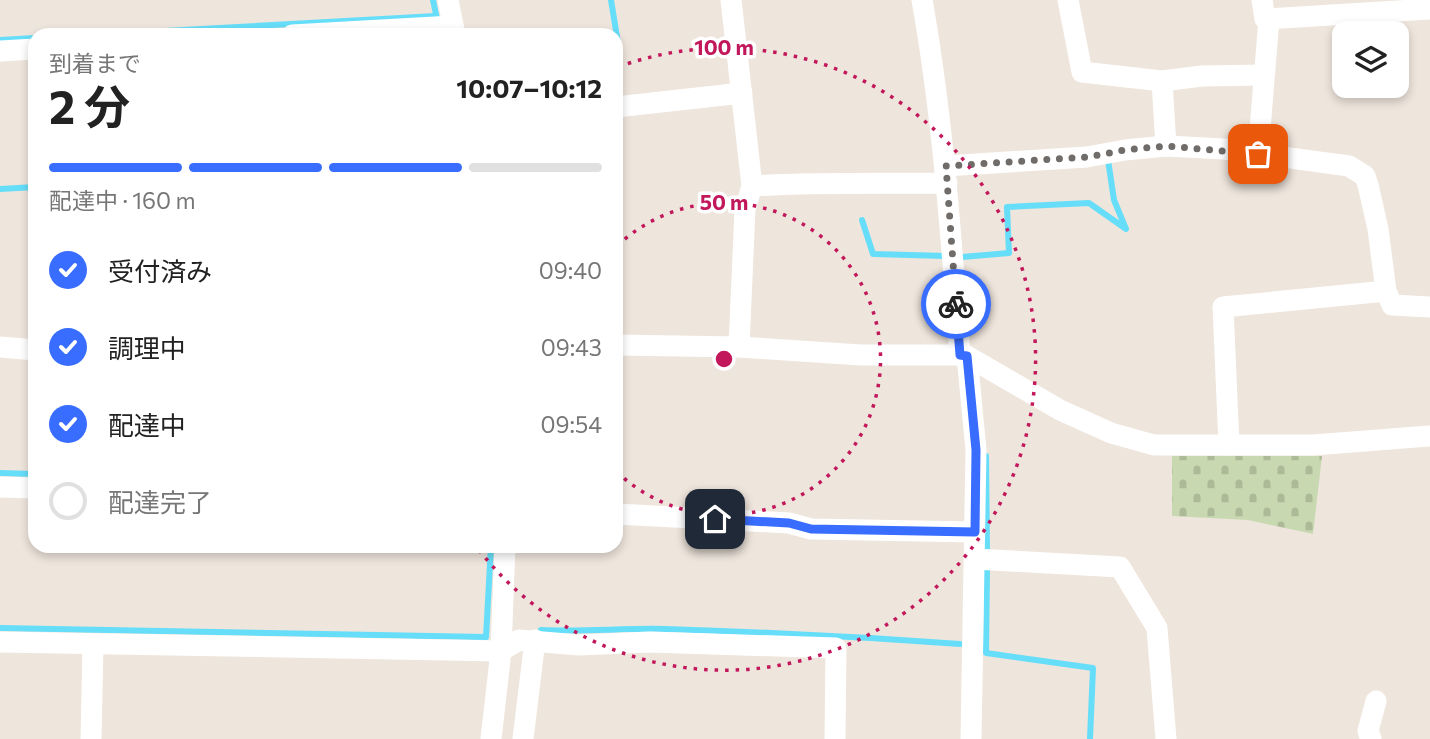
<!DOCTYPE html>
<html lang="ja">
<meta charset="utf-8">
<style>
:root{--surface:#fff;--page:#f6f6f6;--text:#222;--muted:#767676;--line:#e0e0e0;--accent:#386dff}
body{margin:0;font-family:Commissioner,"Noto Sans JP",sans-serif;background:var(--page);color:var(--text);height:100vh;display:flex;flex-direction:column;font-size:26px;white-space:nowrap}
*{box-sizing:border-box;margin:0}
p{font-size:23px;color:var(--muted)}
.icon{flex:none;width:38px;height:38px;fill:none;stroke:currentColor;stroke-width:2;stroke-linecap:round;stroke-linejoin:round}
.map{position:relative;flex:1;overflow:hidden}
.drawer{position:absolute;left:28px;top:28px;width:595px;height:525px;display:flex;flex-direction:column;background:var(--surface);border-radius:21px;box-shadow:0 4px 10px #0003}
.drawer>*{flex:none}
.controls{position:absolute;left:1332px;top:21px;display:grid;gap:14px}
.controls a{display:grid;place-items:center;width:77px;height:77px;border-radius:14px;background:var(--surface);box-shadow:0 4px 10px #0003;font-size:35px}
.pin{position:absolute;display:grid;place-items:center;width:60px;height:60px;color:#fff;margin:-30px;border-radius:14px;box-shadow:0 4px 10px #0006}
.courier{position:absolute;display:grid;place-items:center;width:70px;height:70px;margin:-35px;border:5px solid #386dff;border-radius:50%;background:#fff;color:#222;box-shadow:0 2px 9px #0007}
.summary em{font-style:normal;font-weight:700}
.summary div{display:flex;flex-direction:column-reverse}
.summary{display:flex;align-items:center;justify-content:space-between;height:119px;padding:0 21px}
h1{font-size:46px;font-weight:700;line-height:52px}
.bar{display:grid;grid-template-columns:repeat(4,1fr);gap:10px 7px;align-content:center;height:84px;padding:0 21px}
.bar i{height:9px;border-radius:5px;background:var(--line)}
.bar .selected{background:var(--accent)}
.bar p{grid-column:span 4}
ol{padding:0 21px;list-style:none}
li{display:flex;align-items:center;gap:21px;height:77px}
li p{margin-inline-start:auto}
li .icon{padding:7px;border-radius:50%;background:var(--accent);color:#fff;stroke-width:4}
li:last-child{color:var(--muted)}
li i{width:38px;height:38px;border:4px solid var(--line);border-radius:50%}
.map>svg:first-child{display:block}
.cemetery{fill:url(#cemetery-stones)}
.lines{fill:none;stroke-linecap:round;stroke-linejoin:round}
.stream{stroke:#66def9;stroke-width:6}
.street{stroke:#fff;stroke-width:21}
.done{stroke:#6f6c69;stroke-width:7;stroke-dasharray:0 12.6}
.route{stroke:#386dff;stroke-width:9}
.ring{fill:none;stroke:#c2185b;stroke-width:3.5;stroke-dasharray:3.5 7}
.centre{fill:#c2185b;stroke:#fff;stroke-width:3.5}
.ring-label{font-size:21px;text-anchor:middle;font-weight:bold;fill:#c2185b;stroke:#fff;stroke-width:7;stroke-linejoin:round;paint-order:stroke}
</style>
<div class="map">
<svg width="1430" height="739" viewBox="0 0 1430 739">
<defs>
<pattern id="cemetery-stones" width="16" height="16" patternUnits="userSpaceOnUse" patternTransform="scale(1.75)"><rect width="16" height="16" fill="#c8d9b1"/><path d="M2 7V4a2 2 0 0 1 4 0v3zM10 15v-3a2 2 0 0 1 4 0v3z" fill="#acba98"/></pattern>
</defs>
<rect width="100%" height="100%" fill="#eee5dc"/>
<polygon class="cemetery" points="1172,456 1322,456 1313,534 1248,520 1172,516"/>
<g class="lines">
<g class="stream">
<polyline points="433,0 437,19"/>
<polyline points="611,0 618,43"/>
<polyline points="92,35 436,16"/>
<polyline points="0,40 35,38"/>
<polyline points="0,189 35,187"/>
<polyline points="862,220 873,254 946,256 946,261"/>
<polyline points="962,257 1009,253 1007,207 1089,203 1126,229 1114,200 1108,160"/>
<polyline points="986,456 987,551"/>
<polyline points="0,473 35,474"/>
<polyline points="987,570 986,653 1093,668 1090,739"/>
<polyline points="0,628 486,637 491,546"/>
<path d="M541 630C583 632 624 628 665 629 764 632 862 637 960 644"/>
</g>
<g class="street">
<polyline points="448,0 455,35"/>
<polyline points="731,0 752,186 745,209 739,347"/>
<path d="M922 0C943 118 951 236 960 355"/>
<polyline points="1068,0 1082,72 1162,81 1166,146"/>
<polyline points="1262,0 1265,19 1430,9"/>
<polyline points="292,35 453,26"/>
<polyline points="0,51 35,49"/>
<polyline points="1162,81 1202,76 1263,75"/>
<polyline points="616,107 742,93"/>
<polyline points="1258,154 1269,19"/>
<polyline points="945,166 1087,157 1125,150 1166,146 1224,149 1349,166 1365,176 1368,185 1378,229 1386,291 1392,305 1430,307"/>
<path d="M752 186C817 182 882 184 947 183"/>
<polyline points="616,345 739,347 861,355 960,355 967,356 1060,410 1111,433 1154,445 1313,445 1430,436"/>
<polyline points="0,347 35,350"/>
<polyline points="967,356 976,450 971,739"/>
<polyline points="1229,445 1223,307 1386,291"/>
<polyline points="0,487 35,488"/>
<polyline points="616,514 789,523 811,529 975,532"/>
<polyline points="975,559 1120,567 1157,628 1166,739"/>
<polyline points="0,642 501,651 519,640 579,645 650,642 836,648 835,739"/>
<polyline points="91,739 93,645"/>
<polyline points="491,739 501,651 505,546"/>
<polyline points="523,739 535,640"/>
<polyline points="1371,739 1368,731 1376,701"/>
</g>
</g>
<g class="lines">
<polyline class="done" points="956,304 946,166 1087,157 1125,150 1166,146 1258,154"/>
<polyline class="route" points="715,519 789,523 811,529 975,532 976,450 967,356 960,355 956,304"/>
</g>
<g class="ring">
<path d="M617 246A156 156 0 1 1 617 472"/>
<path d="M618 67A311 311 0 1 1 476 546"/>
</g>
<circle cx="724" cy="359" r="10" class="centre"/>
<g class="ring-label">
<text x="724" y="55">100 m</text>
<text x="724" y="210">50 m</text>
</g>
</svg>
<div class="controls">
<a><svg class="icon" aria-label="layers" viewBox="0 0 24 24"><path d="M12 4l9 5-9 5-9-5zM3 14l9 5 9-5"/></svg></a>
</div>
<div class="pin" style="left:1258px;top:154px;background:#ea580c"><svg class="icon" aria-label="bag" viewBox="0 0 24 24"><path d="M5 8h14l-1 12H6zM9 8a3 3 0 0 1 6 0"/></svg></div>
<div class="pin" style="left:715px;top:519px;background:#1f2937"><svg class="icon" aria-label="home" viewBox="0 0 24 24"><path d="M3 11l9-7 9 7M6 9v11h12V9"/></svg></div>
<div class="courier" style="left:956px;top:304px"><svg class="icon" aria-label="bike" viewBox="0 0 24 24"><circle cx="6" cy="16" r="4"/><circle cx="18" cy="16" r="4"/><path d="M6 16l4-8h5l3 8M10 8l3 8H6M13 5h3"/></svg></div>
<section class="drawer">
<div class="summary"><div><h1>2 分</h1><p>到着まで</p></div><em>10:07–10:12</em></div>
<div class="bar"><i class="selected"></i><i class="selected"></i><i class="selected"></i><i></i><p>配達中 · 160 m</p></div>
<ol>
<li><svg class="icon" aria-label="check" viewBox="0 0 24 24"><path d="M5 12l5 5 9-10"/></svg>受付済み<p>09:40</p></li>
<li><svg class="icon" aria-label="check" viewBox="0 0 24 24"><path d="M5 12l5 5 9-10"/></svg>調理中<p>09:43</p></li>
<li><svg class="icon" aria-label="check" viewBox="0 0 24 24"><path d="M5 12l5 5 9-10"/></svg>配達中<p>09:54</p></li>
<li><i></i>配達完了</li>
</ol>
</section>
</div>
